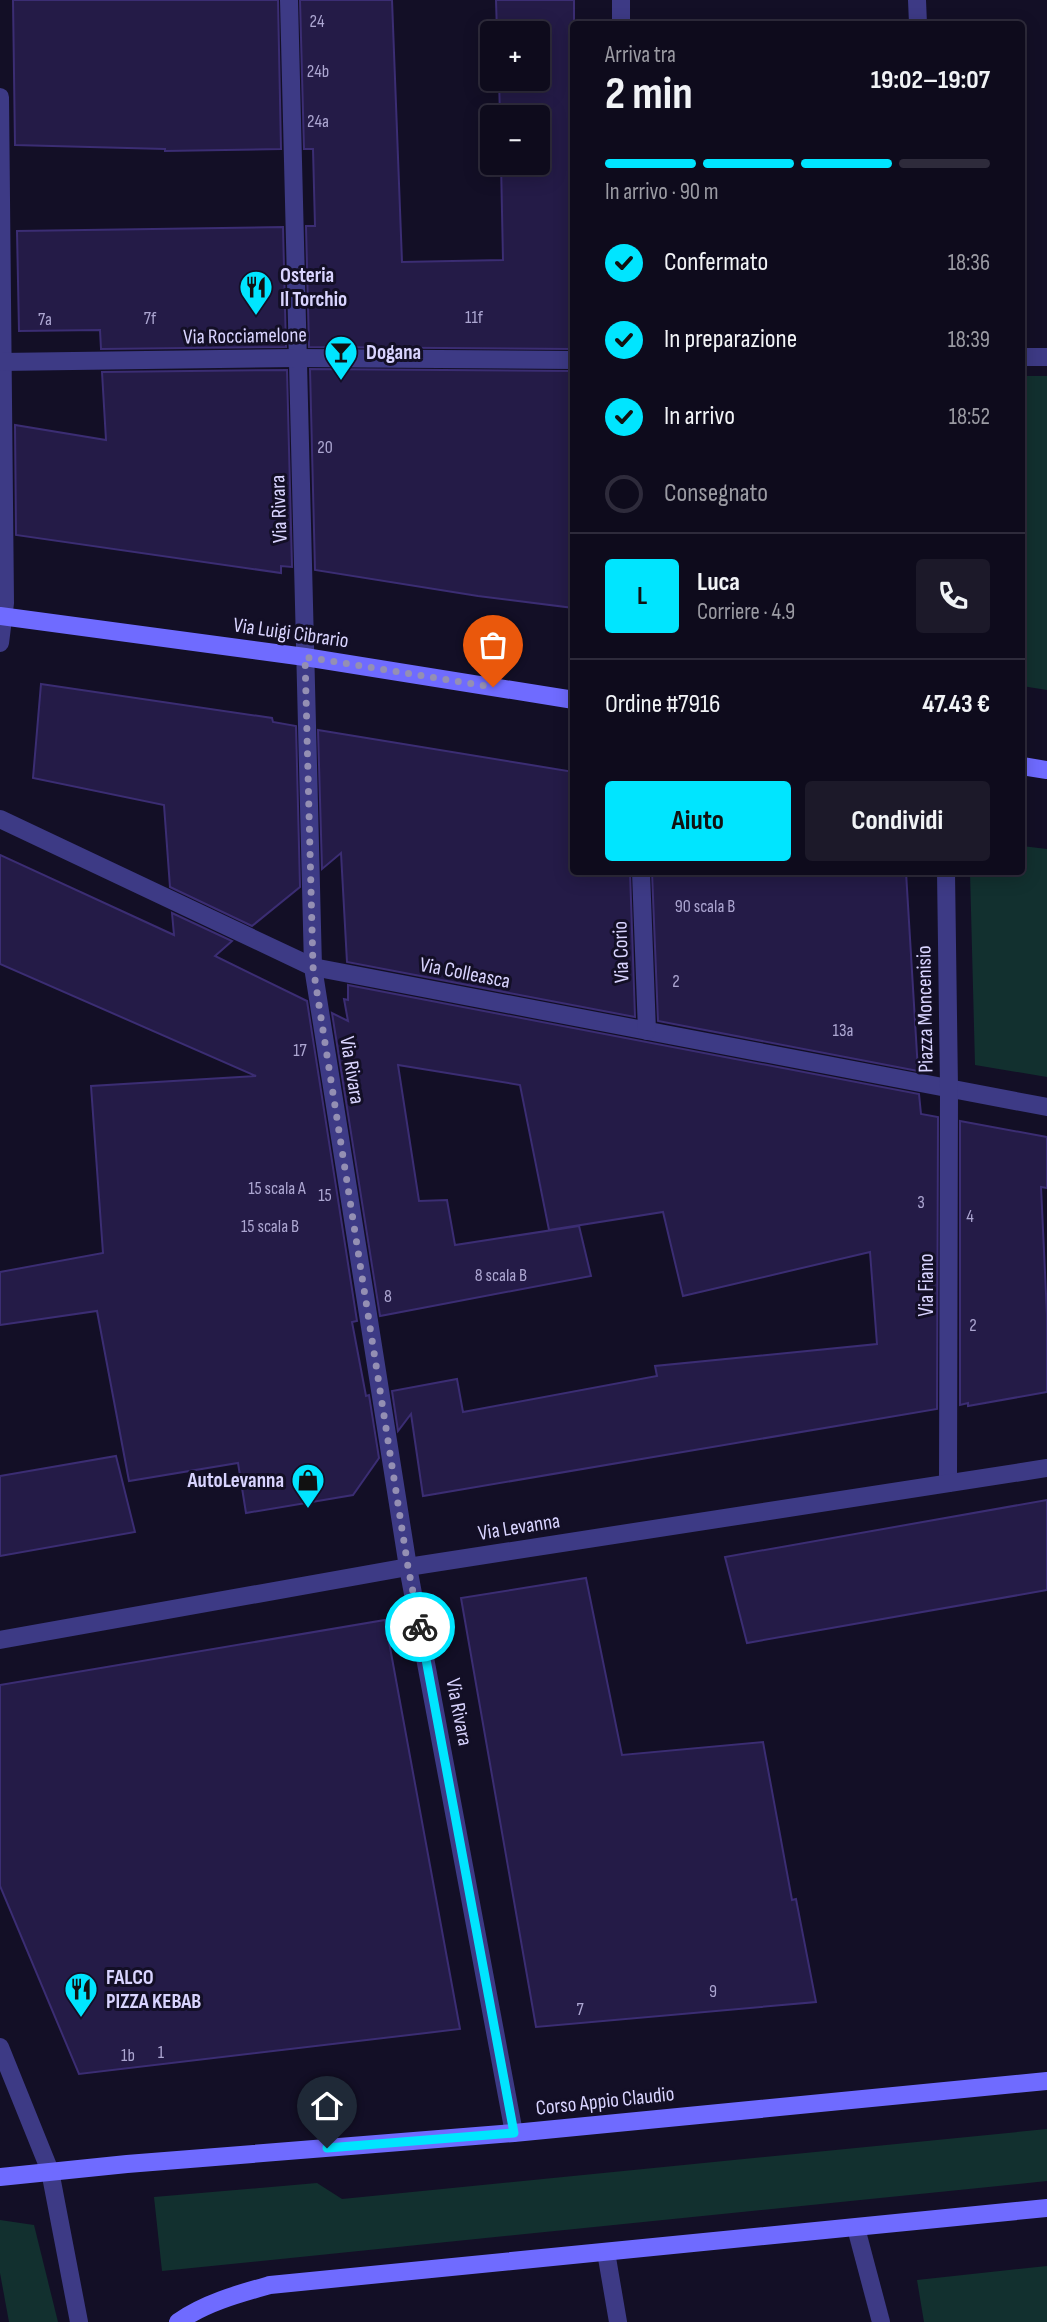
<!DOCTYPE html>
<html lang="it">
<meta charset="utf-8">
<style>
:root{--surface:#0e0b1c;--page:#1c1929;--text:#f1f3f6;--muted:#9b9ba3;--line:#2e2b3b;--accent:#00e5ff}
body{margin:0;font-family:"Sofia Sans Condensed",sans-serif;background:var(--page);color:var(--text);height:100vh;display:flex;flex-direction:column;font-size:26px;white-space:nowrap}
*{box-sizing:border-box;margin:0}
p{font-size:23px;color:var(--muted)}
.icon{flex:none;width:38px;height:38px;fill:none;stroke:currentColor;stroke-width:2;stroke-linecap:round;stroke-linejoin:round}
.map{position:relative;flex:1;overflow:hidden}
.side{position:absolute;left:570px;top:21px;width:455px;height:854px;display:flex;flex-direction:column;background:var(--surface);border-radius:7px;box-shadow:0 4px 18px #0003,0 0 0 2px var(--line)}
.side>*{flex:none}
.fabs{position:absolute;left:480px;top:21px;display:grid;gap:14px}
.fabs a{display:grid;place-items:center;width:70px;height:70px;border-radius:7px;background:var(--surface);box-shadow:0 4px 18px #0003,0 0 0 2px var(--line);font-size:35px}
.pin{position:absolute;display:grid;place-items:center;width:60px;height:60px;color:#fff;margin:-72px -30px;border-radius:50% 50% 50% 0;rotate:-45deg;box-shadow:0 0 7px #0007}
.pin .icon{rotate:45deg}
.courier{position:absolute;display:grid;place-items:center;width:70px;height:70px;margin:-35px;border:5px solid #00e5ff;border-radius:50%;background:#fff;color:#222;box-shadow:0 2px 9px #0007}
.headline em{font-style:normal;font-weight:700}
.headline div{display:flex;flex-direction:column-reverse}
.headline{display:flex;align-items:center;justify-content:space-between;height:119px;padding:0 35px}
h1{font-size:46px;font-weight:700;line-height:52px}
.bar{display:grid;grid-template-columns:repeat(4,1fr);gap:10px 7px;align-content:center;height:84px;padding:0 35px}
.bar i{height:9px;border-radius:5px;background:var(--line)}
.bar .current{background:var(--accent)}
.bar p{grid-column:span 4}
.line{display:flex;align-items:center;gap:18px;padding:0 35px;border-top:2px solid var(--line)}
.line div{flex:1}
.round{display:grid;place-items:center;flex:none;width:74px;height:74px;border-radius:7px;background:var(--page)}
ol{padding:0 35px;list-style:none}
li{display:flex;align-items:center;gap:21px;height:77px}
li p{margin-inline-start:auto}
li .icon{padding:7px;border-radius:50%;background:var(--accent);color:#111;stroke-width:4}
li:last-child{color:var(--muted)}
li i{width:38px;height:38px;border:4px solid var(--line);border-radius:50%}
.cta{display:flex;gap:14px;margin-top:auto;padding:14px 35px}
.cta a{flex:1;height:80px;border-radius:7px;background:var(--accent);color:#111;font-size:28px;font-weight:700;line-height:80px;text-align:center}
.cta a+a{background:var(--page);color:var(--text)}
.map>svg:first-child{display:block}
.green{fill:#12302f}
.building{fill:#241b47;stroke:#3b2d73;stroke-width:2}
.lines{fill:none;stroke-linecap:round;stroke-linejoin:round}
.street{stroke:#3d3a85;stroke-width:18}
.secondary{stroke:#6f6bff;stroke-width:18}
.done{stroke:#948fb3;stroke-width:7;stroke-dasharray:0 12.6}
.route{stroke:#00e5ff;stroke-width:9}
.labels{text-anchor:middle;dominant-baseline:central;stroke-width:6;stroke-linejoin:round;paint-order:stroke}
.number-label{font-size:18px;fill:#aca6d1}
.poi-label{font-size:21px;font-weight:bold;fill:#d9d4ff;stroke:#130f26;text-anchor:start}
.street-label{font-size:21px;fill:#d9d4ff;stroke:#130f26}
</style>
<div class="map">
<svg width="1047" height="2322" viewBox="0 0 1047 2322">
<rect width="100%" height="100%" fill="#130f26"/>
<g class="green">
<polygon points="1022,376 1047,376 1047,690 1022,686"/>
<polygon points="1022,846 1047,849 1047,1077 975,1065 970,872 1022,872"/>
<polygon points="1047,2129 1047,2181 162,2271 154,2197 317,2183 342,2199"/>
<polygon points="0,2220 34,2225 58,2322 9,2322 0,2273"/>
<polygon points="1047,2266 1047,2322 924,2322 917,2280"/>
</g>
<g class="building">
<polygon points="13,0 278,0 281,149 165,151 165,149 15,145"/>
<polygon points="300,0 392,0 402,262 503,260 501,163 537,163 537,117 500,117 499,79 537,79 537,33 497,33 496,0 574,0 574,349 309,347 306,226 315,226 313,149 304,149"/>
<polygon points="283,227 286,347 101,349 100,330 19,331 17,231"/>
<polygon points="310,369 574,371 574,608 478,596 315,570"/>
<polygon points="287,370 292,567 281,566 281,573 16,535 15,425 106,440 102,372"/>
<polygon points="41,684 272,718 273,722 296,726 300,887 252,926 170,887 164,805 33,778"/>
<polygon points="318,730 574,772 574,872 630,872 635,1017 347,962 341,853 322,869"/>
<polygon points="0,855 174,935 172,913 232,941 215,956 307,1001 357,1321 352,1322 366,1396 369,1395 379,1458 353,1495 246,1513 238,1463 129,1481 97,1311 0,1325 0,1272 103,1253 91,1086 256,1076 0,964"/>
<polygon points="652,872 906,872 918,1071 658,1021"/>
<polygon points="348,985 919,1094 921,1114 938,1117 937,1409 423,1496 411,1414 398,1431 392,1391 457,1379 463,1412 657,1376 655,1366 877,1344 870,1252 683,1296 663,1212 549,1230 520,1085 398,1065 419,1201 447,1200 455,1245 579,1226 591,1276 380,1316 332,1013 348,1021 344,999 348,1000"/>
<polygon points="960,1121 1047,1137 1047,1188 1041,1187 1047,1315 1047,1392 968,1406 968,1403 960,1405"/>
<polygon points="116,1456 135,1532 0,1556 0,1476"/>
<polygon points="1047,1500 1047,1590 747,1643 725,1557"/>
<polygon points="586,1578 622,1755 763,1742 792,1900 796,1899 816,2002 536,2027 461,1598"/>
<polygon points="385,1620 460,2029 79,2074 0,1886 0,1685"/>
</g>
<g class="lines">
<g class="street">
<polyline points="289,0 313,967 408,1567 514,2133"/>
<polyline points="621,0 621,24"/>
<polyline points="917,0 918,24"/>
<polyline points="0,97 5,603 0,643"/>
<polyline points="1022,357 1047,357"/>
<polyline points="0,362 297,358 574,360"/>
<polyline points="0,819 313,967 1047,1107"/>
<polyline points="641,872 647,1031"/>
<polyline points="946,872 949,1088 948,1483"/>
<polyline points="0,1640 408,1567 1047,1468"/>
<polyline points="0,2047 50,2171 79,2322"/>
<polyline points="856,2228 881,2322"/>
<polyline points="606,2252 618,2322"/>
</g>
<g class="secondary">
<polyline points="0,616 305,657 574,700"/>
<polyline points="1022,766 1047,770"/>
<polyline points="0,2177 127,2164 514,2133 1047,2081"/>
<path d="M178 2322C205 2303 238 2294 270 2285L1047 2208"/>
</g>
</g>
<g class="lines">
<polyline class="done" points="420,1627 408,1567 313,967 305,657 493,687"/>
<polyline class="route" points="327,2148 514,2133 420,1627"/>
</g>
<defs>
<symbol id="restaurant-pin" viewBox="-11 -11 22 30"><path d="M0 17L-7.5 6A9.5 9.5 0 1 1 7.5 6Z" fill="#00e5ff" stroke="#130f26"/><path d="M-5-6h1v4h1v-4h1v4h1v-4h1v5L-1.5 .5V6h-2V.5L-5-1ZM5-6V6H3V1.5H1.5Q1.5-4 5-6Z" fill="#111"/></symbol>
<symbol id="bar-pin" viewBox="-11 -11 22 30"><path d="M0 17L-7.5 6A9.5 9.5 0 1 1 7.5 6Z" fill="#00e5ff" stroke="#130f26"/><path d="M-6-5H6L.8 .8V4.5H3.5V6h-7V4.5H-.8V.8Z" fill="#111"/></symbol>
<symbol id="shop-pin" viewBox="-11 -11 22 30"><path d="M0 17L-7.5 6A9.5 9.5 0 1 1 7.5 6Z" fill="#00e5ff" stroke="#130f26"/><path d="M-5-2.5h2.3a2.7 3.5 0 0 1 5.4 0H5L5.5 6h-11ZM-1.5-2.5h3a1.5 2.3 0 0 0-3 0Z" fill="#111"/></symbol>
</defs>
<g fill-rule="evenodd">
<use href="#restaurant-pin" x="237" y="268" width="38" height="52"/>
<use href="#bar-pin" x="322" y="333" width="38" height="52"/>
<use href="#shop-pin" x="289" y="1461" width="38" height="52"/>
<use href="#restaurant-pin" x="62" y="1970" width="38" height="52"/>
</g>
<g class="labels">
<g class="number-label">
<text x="317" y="21">24</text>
<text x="318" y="71">24b</text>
<text x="318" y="121">24a</text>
<text x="474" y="317">11f</text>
<text x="150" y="318">7f</text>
<text x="45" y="319">7a</text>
<text x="325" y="447">20</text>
<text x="705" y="906">90 scala B</text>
<text x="676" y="981">2</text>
<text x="843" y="1030">13a</text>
<text x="300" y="1050">17</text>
<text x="277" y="1188">15 scala A</text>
<text x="325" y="1195">15</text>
<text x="921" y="1202">3</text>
<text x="970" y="1216">4</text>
<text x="270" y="1226">15 scala B</text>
<text x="501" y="1275">8 scala B</text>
<text x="388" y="1296">8</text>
<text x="973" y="1325">2</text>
<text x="713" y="1991">9</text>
<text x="580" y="2009">7</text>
<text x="161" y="2052">1</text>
<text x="128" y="2055">1b</text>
</g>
<g class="poi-label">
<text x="280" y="275">Osteria<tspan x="280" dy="24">Il Torchio</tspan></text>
<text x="366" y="352">Dogana</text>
<text x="284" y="1480" text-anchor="end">AutoLevanna</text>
<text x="106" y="1977">FALCO<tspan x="106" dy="24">PIZZA KEBAB</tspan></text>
</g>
<g class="street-label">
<text transform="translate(245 336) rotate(-1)">Via Rocciamelone</text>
<text transform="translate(279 509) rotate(-92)">Via Rivara</text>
<text transform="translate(291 633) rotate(8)">Via Luigi Cibrario</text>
<text transform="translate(621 952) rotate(-92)">Via Corio</text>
<text transform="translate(465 973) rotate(11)">Via Colleasca</text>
<text transform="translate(925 1009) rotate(-91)">Piazza Moncenisio</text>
<text transform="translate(352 1070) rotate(81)">Via Rivara</text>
<text transform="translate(926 1285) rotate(-90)">Via Fiano</text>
<text transform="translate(519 1527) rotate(-9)">Via Levanna</text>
<text transform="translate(459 1712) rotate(79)">Via Rivara</text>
<text transform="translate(605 2101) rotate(-6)">Corso Appio Claudio</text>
</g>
</g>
</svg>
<div class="fabs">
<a>+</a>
<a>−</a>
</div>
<div class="pin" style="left:493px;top:687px;background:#ea580c"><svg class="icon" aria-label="bag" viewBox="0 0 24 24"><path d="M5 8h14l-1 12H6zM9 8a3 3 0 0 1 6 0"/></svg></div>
<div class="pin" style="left:327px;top:2148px;background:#1f2937"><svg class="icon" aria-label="home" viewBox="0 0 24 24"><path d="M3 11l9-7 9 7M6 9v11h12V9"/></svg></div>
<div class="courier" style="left:420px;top:1627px"><svg class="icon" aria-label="bike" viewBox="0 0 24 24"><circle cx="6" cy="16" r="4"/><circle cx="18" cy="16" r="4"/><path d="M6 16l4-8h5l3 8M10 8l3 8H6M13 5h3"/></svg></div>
<section class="side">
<div class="headline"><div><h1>2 min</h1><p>Arriva tra</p></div><em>19:02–19:07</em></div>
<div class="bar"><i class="current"></i><i class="current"></i><i class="current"></i><i></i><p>In arrivo · 90 m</p></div>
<ol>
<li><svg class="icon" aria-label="check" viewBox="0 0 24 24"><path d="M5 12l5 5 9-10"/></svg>Confermato<p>18:36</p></li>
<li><svg class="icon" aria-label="check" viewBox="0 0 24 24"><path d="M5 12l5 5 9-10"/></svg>In preparazione<p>18:39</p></li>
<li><svg class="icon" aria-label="check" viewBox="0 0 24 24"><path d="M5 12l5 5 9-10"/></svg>In arrivo<p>18:52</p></li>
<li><i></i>Consegnato</li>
</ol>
<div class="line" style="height:126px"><b class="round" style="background:var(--accent);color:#111">L</b><div><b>Luca</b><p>Corriere · 4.9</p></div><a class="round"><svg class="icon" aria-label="phone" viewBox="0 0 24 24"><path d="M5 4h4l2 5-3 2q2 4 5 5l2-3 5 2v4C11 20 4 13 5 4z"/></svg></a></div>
<div class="line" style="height:91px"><div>Ordine #7916</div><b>47.43 €</b></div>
<div class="cta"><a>Aiuto</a><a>Condividi</a></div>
</section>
</div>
